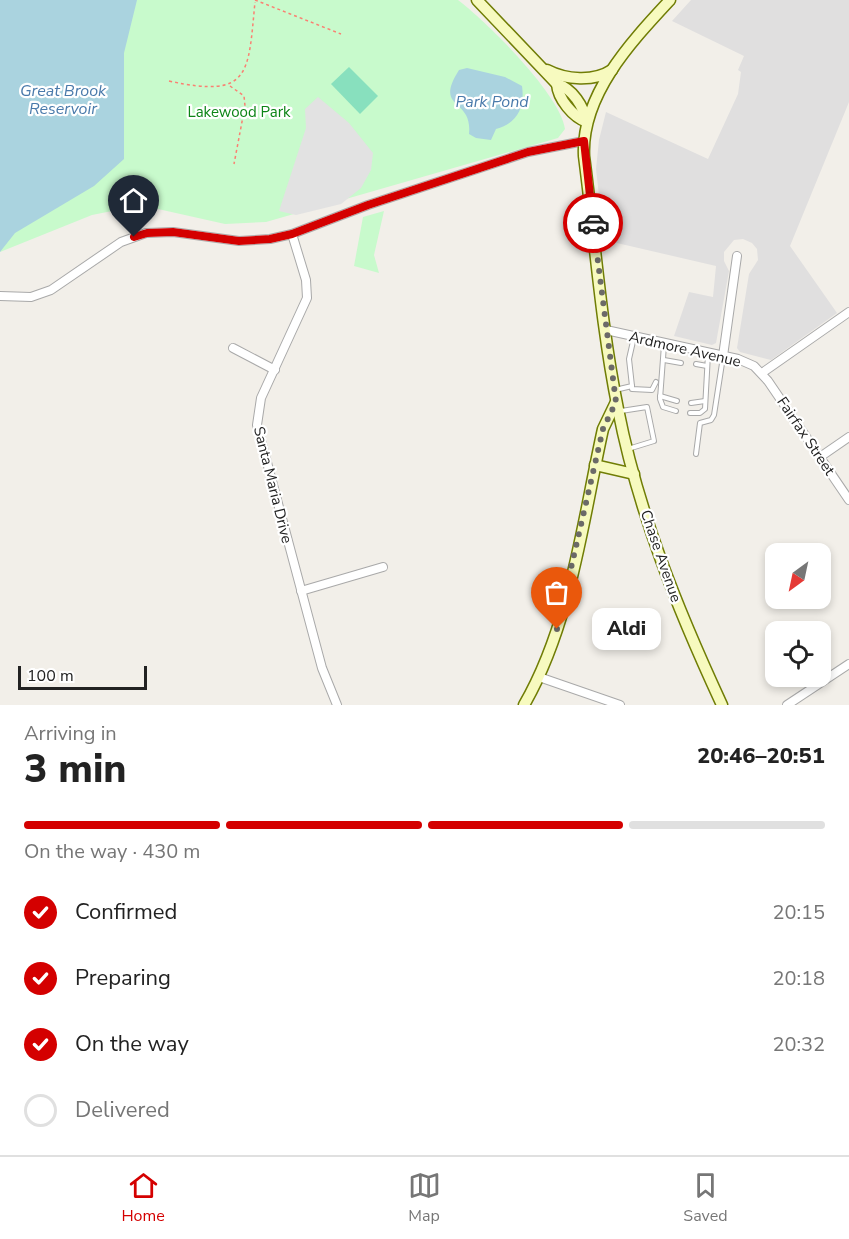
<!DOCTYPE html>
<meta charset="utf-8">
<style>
:root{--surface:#fff;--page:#f2f2f2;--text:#222;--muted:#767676;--line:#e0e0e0;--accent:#d40000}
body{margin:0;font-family:"Nunito Sans",sans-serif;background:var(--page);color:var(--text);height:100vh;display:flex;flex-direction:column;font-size:22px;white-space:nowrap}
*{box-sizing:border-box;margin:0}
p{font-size:20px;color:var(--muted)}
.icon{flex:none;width:33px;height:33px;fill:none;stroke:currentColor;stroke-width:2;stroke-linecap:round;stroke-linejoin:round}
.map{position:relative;height:705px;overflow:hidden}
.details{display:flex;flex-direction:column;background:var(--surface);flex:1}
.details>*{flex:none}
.needle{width:39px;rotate:213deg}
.fabs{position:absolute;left:765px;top:543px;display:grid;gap:12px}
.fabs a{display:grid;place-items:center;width:66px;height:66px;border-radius:12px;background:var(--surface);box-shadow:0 3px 9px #0003;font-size:30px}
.scale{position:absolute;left:18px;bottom:15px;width:129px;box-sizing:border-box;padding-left:6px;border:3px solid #222;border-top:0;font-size:16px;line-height:21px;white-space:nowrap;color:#222;-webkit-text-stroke:4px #fff;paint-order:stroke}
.pin{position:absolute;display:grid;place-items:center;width:51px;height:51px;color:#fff;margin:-62px -26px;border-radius:50% 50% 50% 0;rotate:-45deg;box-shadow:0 0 6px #0007}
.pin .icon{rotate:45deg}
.courier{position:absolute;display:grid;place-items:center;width:60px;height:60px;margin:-30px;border:4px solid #d40000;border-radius:50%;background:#fff;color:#222;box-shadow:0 2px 8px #0007}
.bubble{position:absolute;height:42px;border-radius:12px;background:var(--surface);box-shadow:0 3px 9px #0003;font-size:20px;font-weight:800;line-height:42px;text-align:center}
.overview em{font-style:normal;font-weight:800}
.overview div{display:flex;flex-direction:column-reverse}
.overview{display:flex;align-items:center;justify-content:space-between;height:102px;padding:0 24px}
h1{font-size:39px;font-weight:800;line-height:45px}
.bar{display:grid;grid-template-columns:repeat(4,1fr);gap:9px 6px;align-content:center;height:72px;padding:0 24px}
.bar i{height:8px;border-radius:4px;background:var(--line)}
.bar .on{background:var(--accent)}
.bar p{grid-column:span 4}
ol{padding:0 24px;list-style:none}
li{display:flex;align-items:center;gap:18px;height:66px}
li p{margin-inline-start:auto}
li .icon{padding:6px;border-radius:50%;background:var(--accent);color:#fff;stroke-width:4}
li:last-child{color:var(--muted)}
li i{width:33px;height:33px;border:3px solid var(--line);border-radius:50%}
.tabs{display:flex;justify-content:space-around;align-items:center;height:84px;border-top:2px solid var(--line);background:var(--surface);font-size:16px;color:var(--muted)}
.tabs a{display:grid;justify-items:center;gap:3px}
.tabs .on{color:var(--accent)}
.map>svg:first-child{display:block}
.residential{fill:#e0dfdf}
.park{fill:#c8facc}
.pitch{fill:#88e0be}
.parking{fill:#e2e2e2}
.water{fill:#aad3df}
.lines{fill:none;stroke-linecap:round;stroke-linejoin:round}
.service-casing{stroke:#a9a9a9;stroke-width:6}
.minor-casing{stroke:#a9a9a9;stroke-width:10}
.secondary-casing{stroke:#707d05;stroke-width:13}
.path{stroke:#fa8072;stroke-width:1.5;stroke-dasharray:3 3;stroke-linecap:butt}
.service{stroke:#fff;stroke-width:4}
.minor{stroke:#fff;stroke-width:8}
.secondary{stroke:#f7fabf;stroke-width:10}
.done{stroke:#6b6a68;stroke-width:6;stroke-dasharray:0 10.8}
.route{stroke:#d40000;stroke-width:8}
.labels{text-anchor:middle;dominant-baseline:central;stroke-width:4.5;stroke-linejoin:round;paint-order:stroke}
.park-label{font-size:15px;fill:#0c8416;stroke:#fff}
.street-label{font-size:15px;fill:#222;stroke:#fff}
.water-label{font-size:16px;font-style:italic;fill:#4a7aab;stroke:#fff}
</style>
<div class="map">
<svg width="849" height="705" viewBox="0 0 849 705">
<rect width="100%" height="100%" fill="#f2efe9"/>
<polygon class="residential" points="691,0 849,0 849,102 790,246 837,313 771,360 740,352 737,348 749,274 758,260 757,249 752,243 743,239 734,240 724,252 724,261 729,271 716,343 712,345 674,336 689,292 713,297 716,266 604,240 596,169 599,140 606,112 708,159 738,94 741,72 738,70 744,56 672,21"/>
<g class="park">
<path d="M0 0H458C486 21 561 95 565 129L558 138 266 222 225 224 158 209H122L92 215 0 252Z"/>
<polygon points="384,211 374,255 379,273 354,266 363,217"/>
</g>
<polygon class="pitch" points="349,67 378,96 360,114 331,84"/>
<polygon class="parking" points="318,97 349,123 373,153 371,170 361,188 341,204 296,215 279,211 306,128 305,109"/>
<g class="water">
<polygon points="0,0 137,0 124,53 124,159 94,186 15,233 0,252"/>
<path d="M467 68 505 77 522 86C525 107 518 123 496 129L491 140 476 138 469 134C473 97 433 111 459 70Z"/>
</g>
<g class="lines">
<defs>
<g id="service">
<polyline points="664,345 660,399 663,407 676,411"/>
<polyline points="664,360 681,363"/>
<polyline points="696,364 707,366"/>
<polyline points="632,386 632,389 652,390 656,382"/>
<polyline points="615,390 632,386 629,359 634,337"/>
<polyline points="660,396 677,401"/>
<polyline points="691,403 705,401"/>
<polyline points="621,411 647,407 654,441 628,449"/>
<polyline points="690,413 700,413 705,409 708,354"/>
<polyline points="696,454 700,423 711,420 714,415 723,357"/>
</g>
<g id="minor">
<polyline points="292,234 306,280 307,298 261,398 257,425 322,668 337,705"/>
<polyline points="0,296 31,297 51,290 121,242 146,233 173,232 239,241 270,239 292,234 368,205 528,152 584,141"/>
<polyline points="606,330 738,359 754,366 768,381 849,500"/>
<polyline points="233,348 275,370"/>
<polyline points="723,356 737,256"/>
<polyline points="762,373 849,312"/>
<polyline points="820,457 849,437"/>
<polyline points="301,591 383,567"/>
<polyline points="539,677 620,705"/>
<polyline points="787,705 849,664"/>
</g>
<g id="secondary">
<path d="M477 0 557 84C573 89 583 106 587 122"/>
<path d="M670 0C631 42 581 95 584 156 595 240 601 326 618 409 638 512 678 610 722 705"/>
<path d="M547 70C566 80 594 82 612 70"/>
<path d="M557 84C558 99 573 117 587 122"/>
<polyline points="595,465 634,474"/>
<path d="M524 705C571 624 583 519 603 429L616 402"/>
</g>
</defs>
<use href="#service" class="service-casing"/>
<use href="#minor" class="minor-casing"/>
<use href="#secondary" class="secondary-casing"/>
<g class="path">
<polyline points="255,0 341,34"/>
<path d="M169 81C251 99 248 74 255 2"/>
<polyline points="230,86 244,96 245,106 234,164"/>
</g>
<use href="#service" class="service"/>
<use href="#minor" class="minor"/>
<use href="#secondary" class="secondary"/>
</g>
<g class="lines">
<polyline class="done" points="557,629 603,429 616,402 593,223"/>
<polyline class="route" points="134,237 147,233 173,232 239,241 270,239 292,234 368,205 528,152 584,141 593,223"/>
</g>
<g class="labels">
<g class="park-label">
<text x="239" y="112">Lakewood Park</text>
</g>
<g class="street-label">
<text transform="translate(685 349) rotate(13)">Ardmore Avenue</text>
<text transform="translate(806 436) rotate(56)">Fairfax Street</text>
<text transform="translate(273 485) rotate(76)">Santa Maria Drive</text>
<text transform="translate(661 556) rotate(71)">Chase Avenue</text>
</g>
<g class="water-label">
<text x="63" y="91">Great Brook<tspan x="63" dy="18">Reservoir</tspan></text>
<text x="492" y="102">Park Pond</text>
</g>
</g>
</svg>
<div class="fabs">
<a><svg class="needle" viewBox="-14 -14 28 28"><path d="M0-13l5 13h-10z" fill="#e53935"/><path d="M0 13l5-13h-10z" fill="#767676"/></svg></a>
<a><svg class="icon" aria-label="locate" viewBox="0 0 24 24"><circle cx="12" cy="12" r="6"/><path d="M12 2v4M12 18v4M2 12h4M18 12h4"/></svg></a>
</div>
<div class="scale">100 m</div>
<div class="pin" style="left:557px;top:629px;background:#ea580c"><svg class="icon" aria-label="bag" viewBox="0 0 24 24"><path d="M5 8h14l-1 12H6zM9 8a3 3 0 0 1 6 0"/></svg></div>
<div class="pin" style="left:134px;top:237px;background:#1f2937"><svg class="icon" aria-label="home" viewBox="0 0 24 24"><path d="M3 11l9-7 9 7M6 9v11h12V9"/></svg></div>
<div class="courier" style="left:593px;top:223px"><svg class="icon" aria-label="car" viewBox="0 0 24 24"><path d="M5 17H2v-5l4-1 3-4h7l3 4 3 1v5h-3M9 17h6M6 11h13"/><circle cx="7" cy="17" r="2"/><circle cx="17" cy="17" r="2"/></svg></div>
<div class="bubble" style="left:592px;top:608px;width:69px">Aldi</div>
</div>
<section class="details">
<div class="overview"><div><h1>3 min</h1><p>Arriving in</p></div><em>20:46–20:51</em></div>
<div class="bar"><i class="on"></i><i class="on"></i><i class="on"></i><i></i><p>On the way · 430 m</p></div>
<ol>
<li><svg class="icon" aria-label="check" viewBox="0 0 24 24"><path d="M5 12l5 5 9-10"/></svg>Confirmed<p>20:15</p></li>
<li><svg class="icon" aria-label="check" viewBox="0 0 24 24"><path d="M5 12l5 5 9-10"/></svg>Preparing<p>20:18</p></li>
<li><svg class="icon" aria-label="check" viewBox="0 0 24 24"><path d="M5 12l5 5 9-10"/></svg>On the way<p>20:32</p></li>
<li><i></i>Delivered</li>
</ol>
</section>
<nav class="tabs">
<a class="on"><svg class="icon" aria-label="home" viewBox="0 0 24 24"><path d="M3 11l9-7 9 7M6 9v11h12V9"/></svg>Home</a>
<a><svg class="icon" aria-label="map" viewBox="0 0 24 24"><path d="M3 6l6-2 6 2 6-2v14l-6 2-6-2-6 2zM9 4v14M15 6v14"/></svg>Map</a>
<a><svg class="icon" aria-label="saved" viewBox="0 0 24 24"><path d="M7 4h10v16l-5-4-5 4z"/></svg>Saved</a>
</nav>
